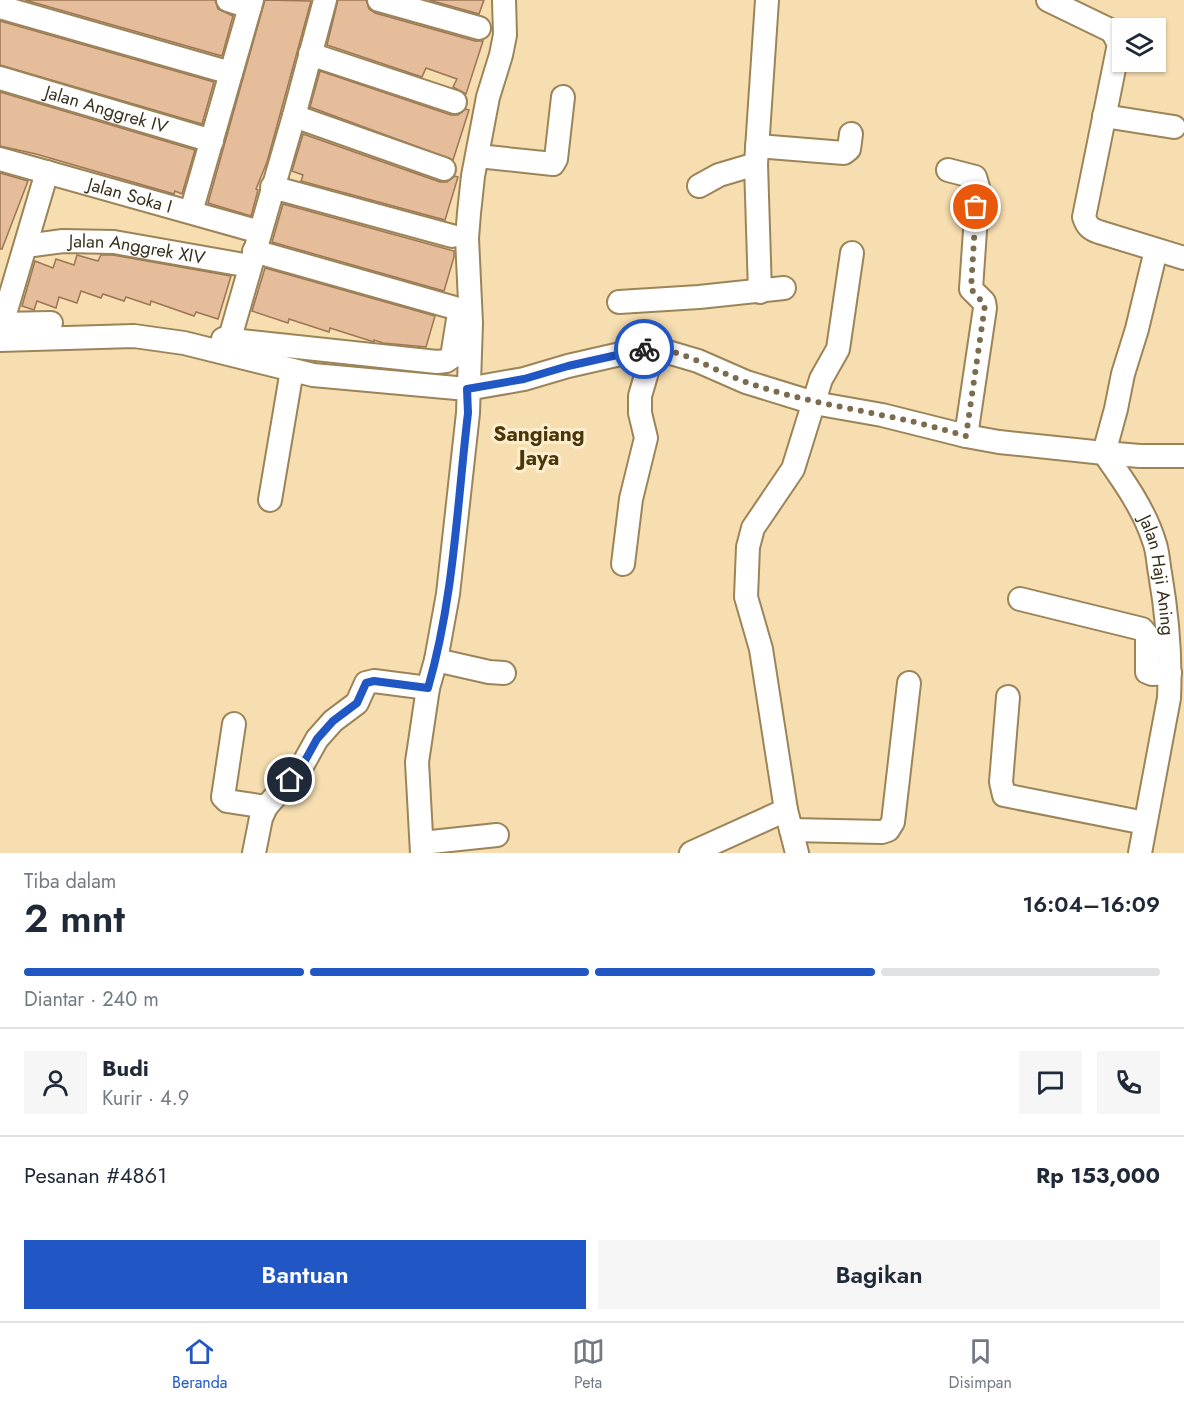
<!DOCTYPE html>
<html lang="id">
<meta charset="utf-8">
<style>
:root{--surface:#fff;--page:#f6f6f7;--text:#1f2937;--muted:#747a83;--line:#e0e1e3;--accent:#2157c4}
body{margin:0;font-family:Jost,sans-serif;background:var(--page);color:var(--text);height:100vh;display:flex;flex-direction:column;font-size:22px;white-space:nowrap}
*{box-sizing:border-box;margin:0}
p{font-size:20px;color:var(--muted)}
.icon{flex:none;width:33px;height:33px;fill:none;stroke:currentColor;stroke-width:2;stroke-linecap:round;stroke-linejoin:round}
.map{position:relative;height:853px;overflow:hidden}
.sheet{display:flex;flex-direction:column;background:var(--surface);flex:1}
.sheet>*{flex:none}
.buttons{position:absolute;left:1112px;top:18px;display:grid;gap:12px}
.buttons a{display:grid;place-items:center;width:54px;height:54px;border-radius:0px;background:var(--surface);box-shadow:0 2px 4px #0004;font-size:30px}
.pin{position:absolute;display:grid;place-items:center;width:51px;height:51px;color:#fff;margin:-26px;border:3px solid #fff;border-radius:50%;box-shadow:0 2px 6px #0007}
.courier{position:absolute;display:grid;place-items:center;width:60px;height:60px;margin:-30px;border:4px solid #2157c4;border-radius:50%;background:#fff;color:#222;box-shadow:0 2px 8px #0007}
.head em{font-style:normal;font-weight:600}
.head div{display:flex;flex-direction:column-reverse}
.head{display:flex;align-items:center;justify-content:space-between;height:102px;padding:0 24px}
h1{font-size:39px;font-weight:600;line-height:45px}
.bar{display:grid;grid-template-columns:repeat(4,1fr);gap:9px 6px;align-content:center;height:72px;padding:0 24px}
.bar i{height:8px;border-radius:4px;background:var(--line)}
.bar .active{background:var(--accent)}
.bar p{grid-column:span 4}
.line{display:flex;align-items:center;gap:15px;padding:0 24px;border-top:2px solid var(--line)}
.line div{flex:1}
.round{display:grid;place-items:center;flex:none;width:63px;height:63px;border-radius:0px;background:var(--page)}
.primary-button{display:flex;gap:12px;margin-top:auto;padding:12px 24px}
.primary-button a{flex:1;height:69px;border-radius:0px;background:var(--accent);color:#fff;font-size:24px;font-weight:600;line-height:69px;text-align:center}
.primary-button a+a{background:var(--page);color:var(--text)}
.menu{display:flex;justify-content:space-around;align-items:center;height:84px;border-top:2px solid var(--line);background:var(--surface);font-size:16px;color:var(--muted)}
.menu a{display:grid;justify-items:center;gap:3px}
.menu .active{color:var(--accent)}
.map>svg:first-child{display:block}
.building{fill:#e6bd9b;stroke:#9b7656;stroke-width:1.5}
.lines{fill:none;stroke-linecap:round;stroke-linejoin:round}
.minor-casing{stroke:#9c8459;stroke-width:26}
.minor{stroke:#fff;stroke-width:22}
.done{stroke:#7b6c50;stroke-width:6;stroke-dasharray:0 10.8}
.route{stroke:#2157c4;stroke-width:8}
.labels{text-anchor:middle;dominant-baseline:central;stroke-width:6;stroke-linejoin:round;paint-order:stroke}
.street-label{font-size:18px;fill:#382f1d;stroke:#fcedd1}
.quarter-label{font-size:21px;font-weight:bold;fill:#4b3608;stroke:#fcedd1}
</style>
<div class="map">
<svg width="1184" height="853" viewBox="0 0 1184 853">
<rect width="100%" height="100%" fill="#f7deb0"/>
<g class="building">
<polygon points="25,0 215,0 218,9 233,16 222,56"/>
<polygon points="265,0 311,1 267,162 256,189 258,190 251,216 208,203"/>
<polygon points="338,0 366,0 369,9 375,13 475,41 483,41 466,94 453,87 457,79 426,68 422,77 327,45"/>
<polygon points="429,0 484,0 479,14"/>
<polygon points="0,21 214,82 202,124 0,65"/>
<polygon points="320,71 451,115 458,115 466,109 469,110 453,160 310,107"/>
<polygon points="0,92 195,150 182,194 175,191 174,194 36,154 0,146"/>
<polygon points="303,134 440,182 447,182 455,176 458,177 445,220 301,181 303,175 292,171"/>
<polygon points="0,173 28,181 2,249 0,249"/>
<polygon points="283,204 454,251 454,257 444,291 272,242"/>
<polygon points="77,255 98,261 101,255 113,255 231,276 218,319 196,312 194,316 151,301 150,305 126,297 124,301 103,294 101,298 81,291 77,303 59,297 56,308 37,301 34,310 22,306 35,261 53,268 56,259 74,265"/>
<polygon points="265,268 435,316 426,347 383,343 374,340 374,342 330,328 329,332 289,319 288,323 252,311"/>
</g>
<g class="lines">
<defs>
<g id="minor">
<polyline points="228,0 250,7"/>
<polyline points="379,0 479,28"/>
<path d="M1048 0 1112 31 1119 44 1084 217C1087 226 1090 229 1099 232L1184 258"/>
<polyline points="0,7 231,73"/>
<polyline points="310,54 455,102"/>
<path id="s1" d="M0 78 212 141"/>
<polyline points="294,116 444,169"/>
<polyline points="1104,116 1174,127"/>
<polyline points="757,146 844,153 849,149 851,134"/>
<polyline points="478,156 553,164 556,159 563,97"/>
<path id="s2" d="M0 159 260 232"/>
<polyline points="948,170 975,177 978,187 971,289 984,302 985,308 966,436"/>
<polyline points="699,186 719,175 756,164"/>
<polyline points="272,187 452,236"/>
<polyline points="191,212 252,0"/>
<path id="s3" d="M26 246 63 241 114 242 250 266"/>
<polyline points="760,292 756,164 767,0"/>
<polyline points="619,302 699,297 784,288"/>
<polyline points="0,324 51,323"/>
<polyline points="2,324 47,172"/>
<polyline points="223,339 437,362 446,361 452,357 459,313 455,308 254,251"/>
<polyline points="0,340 134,336 184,343 313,375 467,389 524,379 568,366 638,350 654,348 698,361 746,382 814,403 882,415 966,436 999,442 1104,453 1140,456 1184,456"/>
<polyline points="229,341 294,116 325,0"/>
<path id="s4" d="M1104 453C1123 480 1144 509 1154 541 1158 551 1158 563 1160 573 1167 614 1171 656 1169 698L1140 853"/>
<polyline points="1104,453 1116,409 1123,374 1137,329 1156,250"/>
<polyline points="270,500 292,370"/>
<polyline points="623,564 631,499 646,438 640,413 640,396 654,348"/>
<polyline points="1020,599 1142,629 1147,635 1147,672 1152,674 1170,673"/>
<polyline points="436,660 489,672 504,673"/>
<polyline points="1008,697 1001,782 1004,795 1145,823"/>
<polyline points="234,724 223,797 227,801 266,807"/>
<polyline points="791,830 882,832 888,830 893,822 909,683"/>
<polyline points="422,843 497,835"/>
<polyline points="254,853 261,818 266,807 302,766 317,739 333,721 357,703 366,683 374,681 428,688"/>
<polyline points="422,853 417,762 428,688 436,660 448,594 468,413 471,323 467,238 469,213 473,176 488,97 501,55 505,35 504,0"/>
<polyline points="691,853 786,810"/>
<polyline points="797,853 786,810 761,649 746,597 748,547 753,528 793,469 821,379 838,349 852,253"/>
</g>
</defs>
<use href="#minor" class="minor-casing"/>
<use href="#minor" class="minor"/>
</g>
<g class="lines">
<path class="done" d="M644 349C673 346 701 363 726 374 776 396 829 404 881 415 910 420 938 428 966 436L985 305 971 289 976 207"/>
<path class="route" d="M290 780 302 766 317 739 333 721 357 703 366 683 374 681 428 688C454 598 457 505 468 413L467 389 524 379 568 366 644 349"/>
</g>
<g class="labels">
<g class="street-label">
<text stroke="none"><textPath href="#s1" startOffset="111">Jalan Anggrek IV</textPath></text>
<text stroke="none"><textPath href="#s2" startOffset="135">Jalan Soka I</textPath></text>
<text stroke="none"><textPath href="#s3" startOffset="112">Jalan Anggrek XIV</textPath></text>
<text stroke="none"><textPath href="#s4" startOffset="136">Jalan Haji Aning</textPath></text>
</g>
<g class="quarter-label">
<text x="539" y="434">Sangiang<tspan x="539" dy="24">Jaya</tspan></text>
</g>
</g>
</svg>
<div class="buttons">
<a><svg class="icon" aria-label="layers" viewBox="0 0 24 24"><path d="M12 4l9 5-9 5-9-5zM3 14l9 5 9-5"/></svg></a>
</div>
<div class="pin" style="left:976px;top:207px;background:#ea580c"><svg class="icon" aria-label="bag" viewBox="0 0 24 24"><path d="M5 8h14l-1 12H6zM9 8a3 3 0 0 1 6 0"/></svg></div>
<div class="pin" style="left:290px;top:780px;background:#1f2937"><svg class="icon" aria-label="home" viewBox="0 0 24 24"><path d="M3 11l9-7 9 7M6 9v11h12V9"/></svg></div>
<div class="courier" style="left:644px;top:349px"><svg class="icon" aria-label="bike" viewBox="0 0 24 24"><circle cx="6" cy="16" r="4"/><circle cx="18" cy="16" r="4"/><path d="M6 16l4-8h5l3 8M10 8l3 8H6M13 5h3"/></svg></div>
</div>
<section class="sheet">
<div class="head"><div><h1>2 mnt</h1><p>Tiba dalam</p></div><em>16:04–16:09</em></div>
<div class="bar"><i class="active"></i><i class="active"></i><i class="active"></i><i></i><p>Diantar · 240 m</p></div>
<div class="line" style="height:108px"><a class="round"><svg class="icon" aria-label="person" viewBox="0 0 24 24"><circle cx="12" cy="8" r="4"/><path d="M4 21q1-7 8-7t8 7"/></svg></a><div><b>Budi</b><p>Kurir · 4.9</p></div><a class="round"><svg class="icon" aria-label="chat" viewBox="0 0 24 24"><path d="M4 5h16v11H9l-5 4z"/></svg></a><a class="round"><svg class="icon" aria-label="phone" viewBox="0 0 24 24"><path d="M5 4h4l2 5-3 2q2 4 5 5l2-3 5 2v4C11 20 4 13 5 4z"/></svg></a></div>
<div class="line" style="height:78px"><div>Pesanan #4861</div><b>Rp 153,000</b></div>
<div class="primary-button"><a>Bantuan</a><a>Bagikan</a></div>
</section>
<nav class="menu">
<a class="active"><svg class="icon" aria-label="home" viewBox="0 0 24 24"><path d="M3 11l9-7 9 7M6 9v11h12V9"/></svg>Beranda</a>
<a><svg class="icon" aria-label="map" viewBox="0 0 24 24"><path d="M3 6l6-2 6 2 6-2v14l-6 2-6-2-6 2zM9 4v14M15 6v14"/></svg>Peta</a>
<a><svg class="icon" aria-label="saved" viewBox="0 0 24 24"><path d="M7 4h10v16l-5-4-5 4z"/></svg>Disimpan</a>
</nav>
